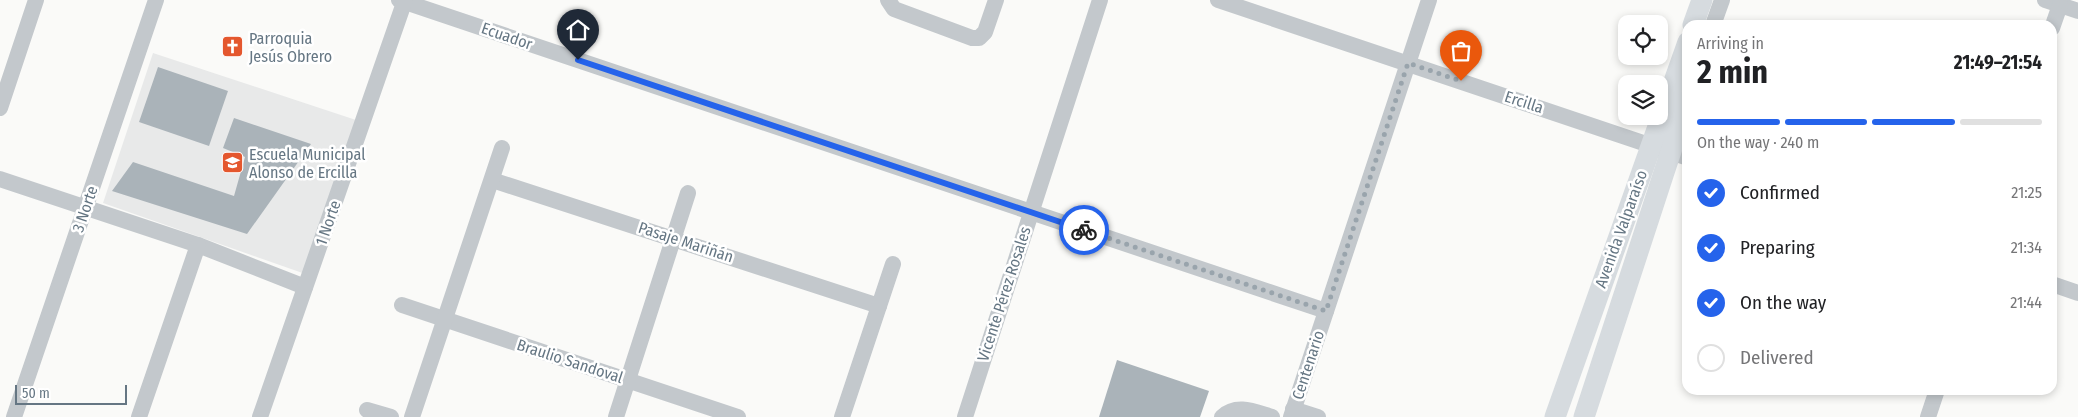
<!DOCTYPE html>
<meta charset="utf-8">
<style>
:root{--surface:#fff;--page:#f2f2f2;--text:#202124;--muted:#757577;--line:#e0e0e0;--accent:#2563eb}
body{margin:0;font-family:"Fira Sans Condensed",sans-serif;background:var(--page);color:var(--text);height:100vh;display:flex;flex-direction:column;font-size:19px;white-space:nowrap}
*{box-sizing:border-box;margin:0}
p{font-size:16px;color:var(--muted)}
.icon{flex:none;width:28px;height:28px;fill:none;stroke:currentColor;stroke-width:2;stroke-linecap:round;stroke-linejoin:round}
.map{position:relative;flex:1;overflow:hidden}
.panel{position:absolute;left:1682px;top:20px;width:375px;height:375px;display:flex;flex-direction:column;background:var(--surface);border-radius:15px;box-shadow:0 2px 8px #0003}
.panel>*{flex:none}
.buttons{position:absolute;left:1618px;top:15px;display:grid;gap:10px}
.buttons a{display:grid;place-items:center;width:50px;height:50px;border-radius:10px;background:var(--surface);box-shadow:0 2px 8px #0003;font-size:25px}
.scale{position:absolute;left:15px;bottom:12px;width:112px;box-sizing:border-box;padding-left:5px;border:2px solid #657683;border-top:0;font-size:14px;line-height:18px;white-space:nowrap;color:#657683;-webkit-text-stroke:4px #fff;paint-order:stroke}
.pin{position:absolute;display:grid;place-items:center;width:42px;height:42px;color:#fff;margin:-51px -21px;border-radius:50% 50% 50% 0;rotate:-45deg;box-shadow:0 0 5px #0007}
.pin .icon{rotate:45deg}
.courier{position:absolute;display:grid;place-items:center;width:50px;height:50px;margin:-25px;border:4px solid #2563eb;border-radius:50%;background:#fff;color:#222;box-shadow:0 1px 6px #0007}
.summary em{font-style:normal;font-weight:700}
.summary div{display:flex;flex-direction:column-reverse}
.summary{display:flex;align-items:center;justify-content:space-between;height:85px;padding:0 15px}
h1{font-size:32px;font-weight:700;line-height:38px}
.bar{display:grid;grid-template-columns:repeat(4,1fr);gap:8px 5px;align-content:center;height:60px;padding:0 15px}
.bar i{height:6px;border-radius:4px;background:var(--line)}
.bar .active{background:var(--accent)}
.bar p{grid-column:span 4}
ol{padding:0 15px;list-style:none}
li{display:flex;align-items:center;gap:15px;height:55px}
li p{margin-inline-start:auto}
li .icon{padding:5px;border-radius:50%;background:var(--accent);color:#fff;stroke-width:4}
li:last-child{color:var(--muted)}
li i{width:28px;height:28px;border:2px solid var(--line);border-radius:50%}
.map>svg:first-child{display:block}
.built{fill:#e8e9e9}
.building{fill:#aab3b9}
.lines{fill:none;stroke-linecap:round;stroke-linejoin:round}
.minor{stroke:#c3c8cc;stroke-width:16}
.major{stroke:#d6dbdf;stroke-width:21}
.done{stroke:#99a4ac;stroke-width:5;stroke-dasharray:0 9}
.route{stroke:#2563eb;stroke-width:6}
.labels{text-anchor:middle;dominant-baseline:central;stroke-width:5;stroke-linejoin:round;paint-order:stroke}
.street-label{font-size:16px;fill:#657683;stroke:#fff}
.poi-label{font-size:16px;fill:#657683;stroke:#fff;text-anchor:start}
</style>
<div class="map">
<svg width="2078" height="417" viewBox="0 0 2078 417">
<rect width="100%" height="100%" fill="#fafaf8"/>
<polygon class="built" points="153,53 365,123 311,276 103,203"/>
<g class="building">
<polygon points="158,67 228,91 209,146 139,122"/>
<polygon points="234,118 311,144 247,234 112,191 133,162 234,196 245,157 223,148"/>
<polygon points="1117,360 1209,391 1200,417 1099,417"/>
</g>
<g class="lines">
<g class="minor">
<polyline points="399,0 1326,311"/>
<polyline points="888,0 894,9 972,38 979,38 985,32 996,0"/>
<polyline points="1218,0 1688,158"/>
<polyline points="2045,0 2078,11"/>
<polyline points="1713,25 1722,0"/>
<polyline points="2052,28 2060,5"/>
<polyline points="0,108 36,0"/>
<polyline points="0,179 198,245 305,287"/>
<polyline points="492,180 879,306"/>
<polyline points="2052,284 2078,293"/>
<polyline points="402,305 738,417"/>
<polyline points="1293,409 1318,417"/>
<polyline points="367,410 391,417"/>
<polyline points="14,417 156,0"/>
<polyline points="139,417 198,245"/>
<polyline points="260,417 405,0"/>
<polyline points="412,417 502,148"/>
<polyline points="616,417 688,193"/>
<polyline points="842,417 893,264"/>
<polyline points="965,417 1100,0"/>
<path d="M1222 417C1237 403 1255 412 1272 417"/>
<polyline points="1291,417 1429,0"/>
<polyline points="1928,417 1937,390"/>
</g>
<g class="major">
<polyline points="1693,25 1702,0"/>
<polyline points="1555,417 1688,42"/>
<polyline points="1584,417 1688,99"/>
</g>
</g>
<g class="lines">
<polyline class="done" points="1084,230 1326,311 1408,63 1461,81"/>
<polyline class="route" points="578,60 1084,230"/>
</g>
<defs>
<symbol id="church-square" viewBox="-11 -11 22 22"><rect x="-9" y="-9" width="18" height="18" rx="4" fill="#e4572e" stroke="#fff"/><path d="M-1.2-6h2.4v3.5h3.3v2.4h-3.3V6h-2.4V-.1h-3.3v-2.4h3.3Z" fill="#fff"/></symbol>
<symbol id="school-square" viewBox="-11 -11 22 22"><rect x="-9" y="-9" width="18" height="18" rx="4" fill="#e4572e" stroke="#fff"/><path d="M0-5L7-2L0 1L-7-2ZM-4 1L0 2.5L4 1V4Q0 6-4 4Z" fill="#fff"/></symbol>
</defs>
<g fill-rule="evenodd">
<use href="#church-square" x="220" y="34" width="25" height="25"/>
<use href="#school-square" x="220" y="150" width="25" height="25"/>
</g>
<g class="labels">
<g class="street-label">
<text transform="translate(507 36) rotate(19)">Ecuador</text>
<text transform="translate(1524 102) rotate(18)">Ercilla</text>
<text transform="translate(85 209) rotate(-71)">3 Norte</text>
<text transform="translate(328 223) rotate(-71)">1 Norte</text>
<text transform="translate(1621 229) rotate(-70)">Avenida Valparaíso</text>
<text transform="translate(686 242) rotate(18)">Pasaje Mariñán</text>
<text transform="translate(1004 294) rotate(-72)">Vicente Pérez Rosales</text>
<text transform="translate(570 361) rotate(18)">Braulio Sandoval</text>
<text transform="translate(1308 365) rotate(-72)">Centenario</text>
</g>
<g class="poi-label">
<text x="249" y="38">Parroquia<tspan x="249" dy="18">Jesús Obrero</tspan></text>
<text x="249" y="154">Escuela Municipal<tspan x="249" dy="18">Alonso de Ercilla</tspan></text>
</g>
</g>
</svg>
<div class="buttons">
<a><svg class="icon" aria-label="locate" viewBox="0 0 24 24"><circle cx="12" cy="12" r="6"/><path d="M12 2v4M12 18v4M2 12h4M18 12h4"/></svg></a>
<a><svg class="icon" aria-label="layers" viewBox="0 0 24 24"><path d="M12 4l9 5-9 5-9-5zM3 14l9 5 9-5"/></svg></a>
</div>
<div class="scale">50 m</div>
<div class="pin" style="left:1461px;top:81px;background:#ea580c"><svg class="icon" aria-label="bag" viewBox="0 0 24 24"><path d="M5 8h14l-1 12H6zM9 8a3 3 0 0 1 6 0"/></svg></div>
<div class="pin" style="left:578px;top:60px;background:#1f2937"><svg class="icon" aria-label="home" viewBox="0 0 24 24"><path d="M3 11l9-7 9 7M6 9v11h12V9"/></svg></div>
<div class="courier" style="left:1084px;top:230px"><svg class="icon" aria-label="bike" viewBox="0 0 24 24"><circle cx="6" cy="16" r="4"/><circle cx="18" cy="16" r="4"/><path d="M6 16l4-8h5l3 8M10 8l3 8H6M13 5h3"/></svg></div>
<section class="panel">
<div class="summary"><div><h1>2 min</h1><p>Arriving in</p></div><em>21:49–21:54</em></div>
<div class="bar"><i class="active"></i><i class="active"></i><i class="active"></i><i></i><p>On the way · 240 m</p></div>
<ol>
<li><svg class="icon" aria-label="check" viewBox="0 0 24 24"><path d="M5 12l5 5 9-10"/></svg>Confirmed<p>21:25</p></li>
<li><svg class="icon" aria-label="check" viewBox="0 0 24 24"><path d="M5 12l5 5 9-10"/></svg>Preparing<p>21:34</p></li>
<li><svg class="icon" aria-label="check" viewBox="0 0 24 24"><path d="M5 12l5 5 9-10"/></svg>On the way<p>21:44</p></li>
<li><i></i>Delivered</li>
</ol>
</section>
</div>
